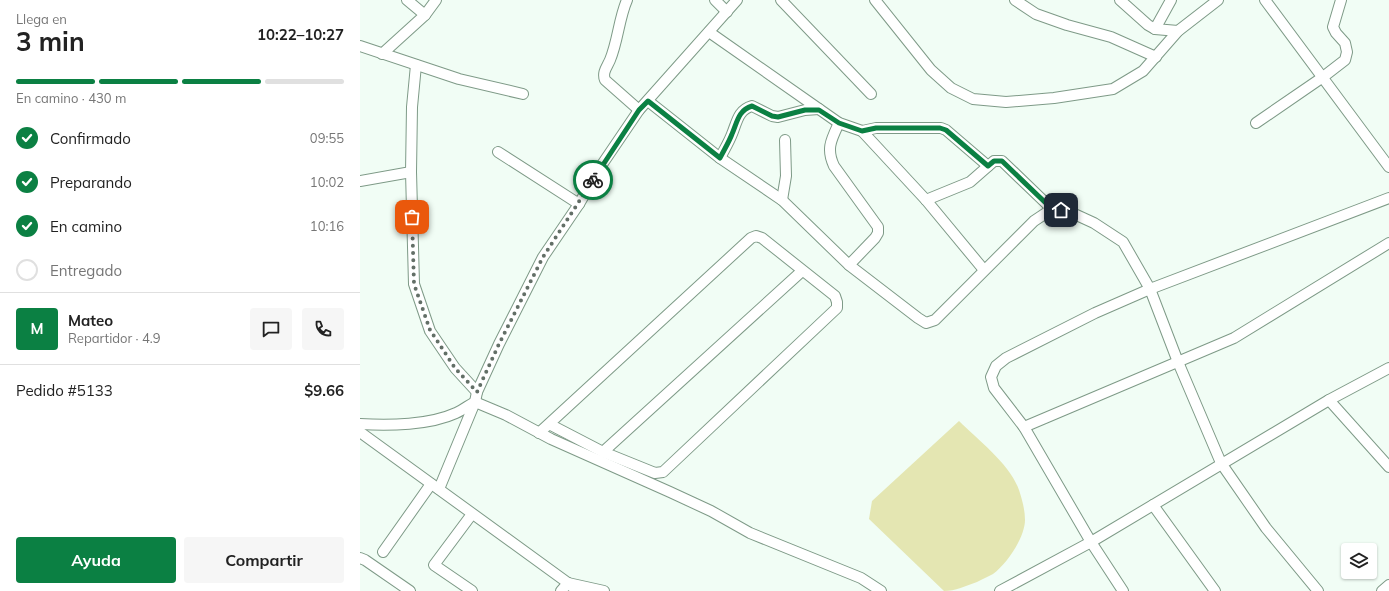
<!DOCTYPE html>
<html lang="es">
<meta charset="utf-8">
<style>
:root{--surface:#fff;--page:#f6f6f6;--text:#222;--muted:#767676;--line:#e0e0e0;--accent:#0b8043}
body{margin:0;font-family:Mulish,sans-serif;background:var(--page);color:var(--text);height:100vh;display:flex;flex-direction:column;font-size:15px;white-space:nowrap}
*{box-sizing:border-box;margin:0}
p{font-size:13px;color:var(--muted)}
.icon{flex:none;width:22px;height:22px;fill:none;stroke:currentColor;stroke-width:2;stroke-linecap:round;stroke-linejoin:round}
.map{position:relative;flex:1;overflow:hidden}
.sheet{display:flex;flex-direction:column;background:var(--surface);width:360px}
.sheet>*{flex:none}
.fabs{position:absolute;left:981px;top:543px;display:grid;gap:8px}
.fabs a{display:grid;place-items:center;width:36px;height:36px;border-radius:4px;background:var(--surface);box-shadow:0 1px 3px #0004;font-size:20px}
.pin{position:absolute;display:grid;place-items:center;width:34px;height:34px;color:#fff;margin:-17px;border-radius:8px;box-shadow:0 2px 6px #0006}
.courier{position:absolute;display:grid;place-items:center;width:40px;height:40px;margin:-20px;border:3px solid #0b8043;border-radius:50%;background:#fff;color:#222;box-shadow:0 1px 5px #0007}
.overview em{font-style:normal;font-weight:700}
.overview div{display:flex;flex-direction:column-reverse}
.overview{display:flex;align-items:center;justify-content:space-between;height:68px;padding:0 16px}
h1{font-size:26px;font-weight:700;line-height:30px}
.bar{display:grid;grid-template-columns:repeat(4,1fr);gap:6px 4px;align-content:center;height:48px;padding:0 16px}
.bar i{height:5px;border-radius:3px;background:var(--line)}
.bar .on{background:var(--accent)}
.bar p{grid-column:span 4}
.line{display:flex;align-items:center;gap:10px;padding:0 16px;border-top:1px solid var(--line)}
.line div{flex:1}
.round{display:grid;place-items:center;flex:none;width:42px;height:42px;border-radius:4px;background:var(--page)}
ol{padding:0 16px;list-style:none}
li{display:flex;align-items:center;gap:12px;height:44px}
li p{margin-inline-start:auto}
li .icon{padding:4px;border-radius:50%;background:var(--accent);color:#fff;stroke-width:4}
li:last-child{color:var(--muted)}
li i{width:22px;height:22px;border:2px solid var(--line);border-radius:50%}
.action{display:flex;gap:8px;margin-top:auto;padding:8px 16px}
.action a{flex:1;height:46px;border-radius:4px;background:var(--accent);color:#fff;font-size:16px;font-weight:700;line-height:46px;text-align:center}
.action a+a{background:var(--page);color:var(--text)}
main{display:flex;flex:1;min-height:0}
.map>svg:first-child{display:block}
.green{fill:#e4e6b2}
.lines{fill:none;stroke-linecap:round;stroke-linejoin:round}
.minor-casing{stroke:#7e9a87;stroke-width:12}
.minor{stroke:#fff;stroke-width:10}
.done{stroke:#636f67;stroke-width:4;stroke-dasharray:0 7.2}
.route{stroke:#0b8043;stroke-width:5}
</style>
<main>
<section class="sheet">
<div class="overview"><div><h1>3 min</h1><p>Llega en</p></div><em>10:22–10:27</em></div>
<div class="bar"><i class="on"></i><i class="on"></i><i class="on"></i><i></i><p>En camino · 430 m</p></div>
<ol>
<li><svg class="icon" aria-label="check" viewBox="0 0 24 24"><path d="M5 12l5 5 9-10"/></svg>Confirmado<p>09:55</p></li>
<li><svg class="icon" aria-label="check" viewBox="0 0 24 24"><path d="M5 12l5 5 9-10"/></svg>Preparando<p>10:02</p></li>
<li><svg class="icon" aria-label="check" viewBox="0 0 24 24"><path d="M5 12l5 5 9-10"/></svg>En camino<p>10:16</p></li>
<li><i></i>Entregado</li>
</ol>
<div class="line" style="height:72px"><b class="round" style="background:var(--accent);color:#fff">M</b><div><b>Mateo</b><p>Repartidor · 4.9</p></div><a class="round"><svg class="icon" aria-label="chat" viewBox="0 0 24 24"><path d="M4 5h16v11H9l-5 4z"/></svg></a><a class="round"><svg class="icon" aria-label="phone" viewBox="0 0 24 24"><path d="M5 4h4l2 5-3 2q2 4 5 5l2-3 5 2v4C11 20 4 13 5 4z"/></svg></a></div>
<div class="line" style="height:52px"><div>Pedido #5133</div><b>$9.66</b></div>
<div class="action"><a>Ayuda</a><a>Compartir</a></div>
</section>
<div class="map">
<svg width="1029" height="591" viewBox="0 0 1029 591">
<rect width="100%" height="100%" fill="#f1fdf5"/>
<path class="green" d="M599 421C618 440 650 464 659 490 662 499 665 510 665 520 665 537 647 564 633 574 628 577 622 579 617 582 606 586 595 591 584 591L509 519 512 501Z"/>
<g class="lines">
<defs>
<g id="minor">
<polyline points="47,0 65,15"/>
<path d="M267 0C259 18 258 41 250 60 247 67 242 72 245 80L279 110"/>
<polyline points="355,0 367,12"/>
<polyline points="421,0 511,94"/>
<polyline points="515,0 571,70 591,88 613,99 646,102 694,98 753,89 783,71 818,31 858,0"/>
<polyline points="655,0 676,14 707,25 751,37 796,57"/>
<polyline points="760,0 788,25 795,29 818,31"/>
<polyline points="905,0 1029,167"/>
<polyline points="795,29 811,0"/>
<polyline points="349,32 479,123 502,131 516,128 581,128 586,130 628,166"/>
<polyline points="0,46 99,79 163,94"/>
<polyline points="22,54 65,15 76,0"/>
<polyline points="56,65 52,107 51,172 54,284 70,331 95,368 117,392"/>
<polyline points="288,101 360,158 422,200 489,265 558,318 566,323 575,320 674,221 692,209"/>
<path d="M479 123C471 140 466 149 474 166L518 227V233L515 238 489 265"/>
<polyline points="896,123 963,77 985,60 987,52 985,43 976,33 973,27 981,0"/>
<polyline points="502,131 566,200 624,270"/>
<polyline points="138,152 219,204"/>
<path d="M360 158C364 150 369 142 372 134 377 122 378 110 392 106L412 116 418 117 445 110 459 109"/>
<polyline points="0,181 51,172"/>
<polyline points="422,200 426,176 425,140"/>
<polyline points="566,200 610,182 634,161 642,161 692,209 710,212 734,223 763,242 790,289 818,362 861,463 906,528 958,591"/>
<polyline points="969,400 1029,467"/>
<path d="M0 424C29 426 70 425 96 413 103 410 109 405 115 402L146 415 191 439 310 492 351 511 390 533 501 578 521 591"/>
<polyline points="664,427 874,338 1029,243"/>
<polyline points="0,432 208,583 217,591"/>
<polyline points="179,433 391,238 396,236 402,238 475,296 477,302 477,308 303,472 295,473 243,452 189,424"/>
<polyline points="243,452 442,271"/>
<polyline points="79,489 115,402 117,392 139,344 183,257 219,204 239,169 279,110 377,0"/>
<polyline points="793,505 855,591"/>
<polyline points="112,514 74,565 112,591"/>
<polyline points="23,552 71,484"/>
<polyline points="0,558 5,560 50,591"/>
<polyline points="208,583 244,591"/>
<polyline points="201,591 208,583"/>
<polyline points="640,591 731,542 969,400 1029,368"/>
<polyline points="763,591 731,542 664,427 634,388 631,377 636,366 646,358 735,313 790,289 1029,198"/>
<polyline points="1022,591 1029,585"/>
</g>
</defs>
<use href="#minor" class="minor-casing"/>
<use href="#minor" class="minor"/>
</g>
<g class="lines">
<polyline class="done" points="52,217 54,284 70,330 95,368 117,392 139,344 183,257 233,180"/>
<path class="route" d="M233 180 279 110 288 101 360 158C364 150 369 142 372 134 377 123 378 110 392 106L412 116 418 117 445 110H459L479 123 502 131 516 128H580L586 130 628 166 634 161H642L692 209 701 210"/>
</g>
</svg>
<div class="fabs">
<a><svg class="icon" aria-label="layers" viewBox="0 0 24 24"><path d="M12 4l9 5-9 5-9-5zM3 14l9 5 9-5"/></svg></a>
</div>
<div class="pin" style="left:52px;top:217px;background:#ea580c"><svg class="icon" aria-label="bag" viewBox="0 0 24 24"><path d="M5 8h14l-1 12H6zM9 8a3 3 0 0 1 6 0"/></svg></div>
<div class="pin" style="left:701px;top:210px;background:#1f2937"><svg class="icon" aria-label="home" viewBox="0 0 24 24"><path d="M3 11l9-7 9 7M6 9v11h12V9"/></svg></div>
<div class="courier" style="left:233px;top:180px"><svg class="icon" aria-label="bike" viewBox="0 0 24 24"><circle cx="6" cy="16" r="4"/><circle cx="18" cy="16" r="4"/><path d="M6 16l4-8h5l3 8M10 8l3 8H6M13 5h3"/></svg></div>
</div>
</main>
